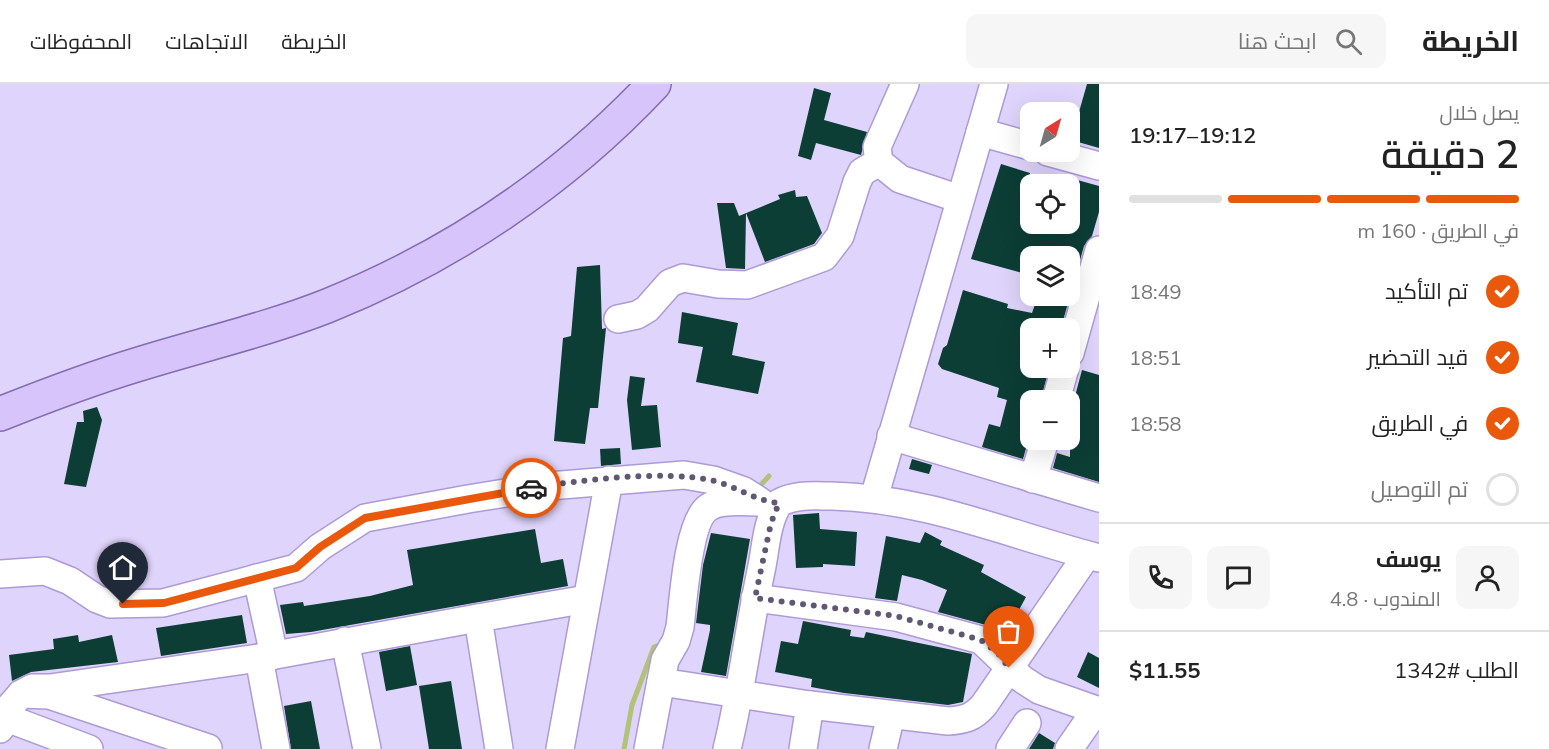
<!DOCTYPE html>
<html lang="ar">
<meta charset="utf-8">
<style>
:root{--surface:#fff;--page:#f6f6f6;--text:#222;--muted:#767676;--line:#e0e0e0;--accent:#ea580c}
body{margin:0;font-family:Mulish,Cairo,sans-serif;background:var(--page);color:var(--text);direction:rtl;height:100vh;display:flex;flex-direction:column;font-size:22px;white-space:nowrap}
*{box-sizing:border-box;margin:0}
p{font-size:20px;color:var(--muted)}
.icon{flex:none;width:33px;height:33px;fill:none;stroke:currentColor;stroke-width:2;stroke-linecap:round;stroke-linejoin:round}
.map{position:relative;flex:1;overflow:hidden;direction:ltr}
.sheet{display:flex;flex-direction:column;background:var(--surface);width:450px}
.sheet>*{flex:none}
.needle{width:39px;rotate:37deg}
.fabs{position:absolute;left:1020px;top:18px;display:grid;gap:12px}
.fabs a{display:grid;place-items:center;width:60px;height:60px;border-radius:12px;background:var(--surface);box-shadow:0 6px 24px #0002;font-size:30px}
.pin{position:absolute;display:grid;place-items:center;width:51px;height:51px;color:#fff;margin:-62px -26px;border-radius:50% 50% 50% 0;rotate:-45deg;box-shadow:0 0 6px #0007}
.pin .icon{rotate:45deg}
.courier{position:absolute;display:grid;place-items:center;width:60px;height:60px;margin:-30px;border:4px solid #ea580c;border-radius:50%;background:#fff;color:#222;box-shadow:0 2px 8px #0007}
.headline em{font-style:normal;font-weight:600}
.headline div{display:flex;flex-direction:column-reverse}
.headline{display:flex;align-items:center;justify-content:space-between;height:102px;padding:0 30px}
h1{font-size:39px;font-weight:600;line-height:45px}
.bar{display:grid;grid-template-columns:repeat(4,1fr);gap:9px 6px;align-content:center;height:72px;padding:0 30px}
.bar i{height:8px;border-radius:4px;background:var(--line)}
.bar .current{background:var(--accent)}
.bar p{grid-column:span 4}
.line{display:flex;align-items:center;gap:15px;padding:0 30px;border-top:2px solid var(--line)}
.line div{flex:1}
.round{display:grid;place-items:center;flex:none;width:63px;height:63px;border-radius:12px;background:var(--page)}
ol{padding:0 30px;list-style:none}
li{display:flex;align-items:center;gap:18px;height:66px}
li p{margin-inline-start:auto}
li .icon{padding:6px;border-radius:50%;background:var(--accent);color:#fff;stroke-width:4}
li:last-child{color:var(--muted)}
li i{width:33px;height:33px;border:3px solid var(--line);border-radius:50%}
header{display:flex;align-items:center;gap:36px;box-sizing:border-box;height:84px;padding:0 30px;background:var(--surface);border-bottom:2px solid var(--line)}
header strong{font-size:28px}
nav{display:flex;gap:33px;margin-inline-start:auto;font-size:21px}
.search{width:420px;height:54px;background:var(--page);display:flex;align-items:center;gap:15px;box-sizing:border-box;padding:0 21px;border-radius:12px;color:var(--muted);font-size:22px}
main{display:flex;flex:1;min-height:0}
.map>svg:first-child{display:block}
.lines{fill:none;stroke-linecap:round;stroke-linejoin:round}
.stream{stroke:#b2c279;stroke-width:5}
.building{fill:#0c3e36}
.minor-casing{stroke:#ad9ad7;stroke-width:30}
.major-casing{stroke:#846cb1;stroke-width:36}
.minor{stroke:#fff;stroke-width:27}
.major{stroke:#d7c4fb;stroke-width:33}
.done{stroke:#605773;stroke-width:6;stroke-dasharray:0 10.8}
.route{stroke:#ea580c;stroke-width:8}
</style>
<header>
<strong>الخريطة</strong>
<div class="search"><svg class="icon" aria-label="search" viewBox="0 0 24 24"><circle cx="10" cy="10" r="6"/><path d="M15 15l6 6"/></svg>ابحث هنا</div>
<nav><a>الخريطة</a><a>الاتجاهات</a><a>المحفوظات</a></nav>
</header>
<main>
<section class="sheet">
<div class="headline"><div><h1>2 دقيقة</h1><p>يصل خلال</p></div><em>19:12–19:17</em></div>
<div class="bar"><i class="current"></i><i class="current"></i><i class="current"></i><i></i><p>في الطريق · 160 m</p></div>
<ol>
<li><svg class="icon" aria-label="check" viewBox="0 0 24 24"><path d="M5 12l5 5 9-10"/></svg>تم التأكيد<p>18:49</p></li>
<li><svg class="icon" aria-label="check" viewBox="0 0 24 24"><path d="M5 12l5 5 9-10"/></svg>قيد التحضير<p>18:51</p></li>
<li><svg class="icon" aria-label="check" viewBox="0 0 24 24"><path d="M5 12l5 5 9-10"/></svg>في الطريق<p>18:58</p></li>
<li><i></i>تم التوصيل</li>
</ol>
<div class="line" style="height:108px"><a class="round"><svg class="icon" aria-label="person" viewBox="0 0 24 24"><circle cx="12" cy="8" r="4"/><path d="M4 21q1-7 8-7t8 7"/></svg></a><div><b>يوسف</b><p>المندوب · 4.8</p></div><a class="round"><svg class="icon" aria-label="chat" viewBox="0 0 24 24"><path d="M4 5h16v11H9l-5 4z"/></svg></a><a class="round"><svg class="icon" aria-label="phone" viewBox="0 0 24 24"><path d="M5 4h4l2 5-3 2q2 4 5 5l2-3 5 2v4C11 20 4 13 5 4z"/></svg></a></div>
<div class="line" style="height:78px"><div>الطلب #1342</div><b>$11.55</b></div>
</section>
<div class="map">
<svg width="1099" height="665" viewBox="0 0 1099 665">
<rect width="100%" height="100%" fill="#dfd4fb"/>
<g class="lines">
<g class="stream">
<polyline points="757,405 769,392"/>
<polyline points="624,665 632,621 654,563 662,560"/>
</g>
</g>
<g class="building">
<polygon points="1087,0 1099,0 1099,64 1071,56"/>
<polygon points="814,4 831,9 824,36 867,48 861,71 816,59 811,76 798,72"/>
<polygon points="1001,80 1030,89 1030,140 1070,140 1070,94 1099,102 1099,128 1092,152 1084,162 1061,244 1030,244 1030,284 1049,284 1041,316 1030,316 1030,350 1023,375 982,363 989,340 1000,343 1007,316 997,313 999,304 942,285 938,280 943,264 947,261 963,206 1008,220 1007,224 1032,229 1038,212 1070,212 1070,172 1030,172 1030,191 971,175"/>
<polygon points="795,106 796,113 807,112 822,149 814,160 765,178 746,129 745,185 726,184 717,119 734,119 739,132 780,115 778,111"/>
<polygon points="600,181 602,245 606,244 598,324 590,324 585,360 554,357 563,254 571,252 577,183"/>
<polygon points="682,228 738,239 732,271 765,278 758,310 696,298 703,263 678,259"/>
<polygon points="1082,286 1099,291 1099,398 1053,384 1057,369 1070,373 1070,331"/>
<polygon points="630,292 645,294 641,322 657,321 661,363 632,366 627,316"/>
<polygon points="97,323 102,336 86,403 64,400 77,338 84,338 83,327"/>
<polygon points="620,364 621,380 601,382 600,365"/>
<polygon points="912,375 932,381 929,390 909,385"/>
<polygon points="819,429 820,445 857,448 855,482 823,480 823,483 796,484 793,431"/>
<polygon points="535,445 541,479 563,475 568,502 311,548 286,550 280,521 303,518 304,522 370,512 413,501 407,466"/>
<polygon points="925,448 942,457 940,461 984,481 981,488 1026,513 1003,555 986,541 938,528 947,506 922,496 902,491 897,517 875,514 886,452 920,459"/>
<polygon points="711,449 750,455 726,592 701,588 710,546 710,541 696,539 703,481"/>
<polygon points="242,531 247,559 161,572 156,544"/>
<polygon points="803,537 851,546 850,552 864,554 866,548 972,570 963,618 948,621 844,609 811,603 812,595 775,588 781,557 798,560"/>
<polygon points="78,551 79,558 112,551 118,578 31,588 12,597 9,571 54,565 53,555"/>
<polygon points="410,562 417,601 386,607 379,568"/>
<polygon points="1088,568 1099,574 1099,604 1077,593"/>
<polygon points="451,597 462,665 429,665 419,602"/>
<polygon points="311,617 320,665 291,665 284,622"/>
<polygon points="1039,649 1055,659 1053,665 1029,665"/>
</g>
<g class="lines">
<defs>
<g id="minor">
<polyline points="905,0 877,63 879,78 900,95 960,115"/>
<polyline points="980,48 1030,62"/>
<polyline points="1048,68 1099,82"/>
<polyline points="618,235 637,231 647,225 670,199 683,194 718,200 747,201 824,173 840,152 857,98 862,88 879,78"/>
<polyline points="1070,269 1099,166"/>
<polyline points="1056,316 1065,284"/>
<polyline points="891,352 1099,414"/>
<polyline points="1033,395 1045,356"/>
<polyline points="874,414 994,0"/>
<polyline points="0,490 45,487 70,497 97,515 110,520 163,519 296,484 320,463 365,434 468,415 549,402 684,391 713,396 744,407 761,418"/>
<polyline points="257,494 274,571"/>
<polyline points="755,514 896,533 981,556 1022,595 1039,606 1099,627"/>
<polyline points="345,557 367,665"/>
<polyline points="259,574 276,665"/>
<path d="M661 598 810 621 948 637C964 636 973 634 984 621L1087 471"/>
<polyline points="21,610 32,604 50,604 259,574 478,534"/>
<polyline points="4,633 89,665"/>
<polyline points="0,645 8,625 21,610 49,611 208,664"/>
<polyline points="499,665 478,534 587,515"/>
<polyline points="560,665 609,396"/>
<path d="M648 665 665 576 676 557 680 543C683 519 688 435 709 423 721 415 745 418 760 418"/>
<path d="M727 665C742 604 749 543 762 482 766 461 767 437 779 419 796 410 813 412 832 412 925 414 1010 451 1099 474"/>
<polyline points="803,665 810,621"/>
<polyline points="883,665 891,631"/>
<polyline points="1010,665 1027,639"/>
<polyline points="1069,665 1096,626"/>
</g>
<path id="major" d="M0 330C45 312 90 295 136 281 200 261 266 246 327 222 451 172 563 97 654 0"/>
</defs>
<use href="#minor" class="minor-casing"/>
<use href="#major" class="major-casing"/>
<use href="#minor" class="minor"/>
<use href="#major" class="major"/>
</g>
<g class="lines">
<path class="done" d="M531 404C580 396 663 386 710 396 735 401 754 417 779 419L771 439 755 514 896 532 981 556 998 569 1009 584"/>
<polyline class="route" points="123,520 164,519 296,484 320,463 365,434 531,404"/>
</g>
</svg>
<div class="fabs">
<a><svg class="needle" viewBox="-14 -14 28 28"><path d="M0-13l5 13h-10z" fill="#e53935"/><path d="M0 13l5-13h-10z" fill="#767676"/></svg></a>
<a><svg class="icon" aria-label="locate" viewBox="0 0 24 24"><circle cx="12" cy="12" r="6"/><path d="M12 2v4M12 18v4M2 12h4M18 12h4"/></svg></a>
<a><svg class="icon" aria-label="layers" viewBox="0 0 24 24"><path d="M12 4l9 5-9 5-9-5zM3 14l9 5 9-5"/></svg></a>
<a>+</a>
<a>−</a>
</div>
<div class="pin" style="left:1009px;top:584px;background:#ea580c"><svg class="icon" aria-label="bag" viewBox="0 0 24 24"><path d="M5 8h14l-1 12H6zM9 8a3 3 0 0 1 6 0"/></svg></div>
<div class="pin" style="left:123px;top:520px;background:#1f2937"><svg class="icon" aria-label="home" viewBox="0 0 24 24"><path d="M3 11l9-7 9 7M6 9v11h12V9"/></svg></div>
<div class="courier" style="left:531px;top:404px"><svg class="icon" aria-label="car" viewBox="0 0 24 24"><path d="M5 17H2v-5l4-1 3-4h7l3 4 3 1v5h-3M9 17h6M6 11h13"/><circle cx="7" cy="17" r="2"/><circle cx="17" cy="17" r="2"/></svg></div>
</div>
</main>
